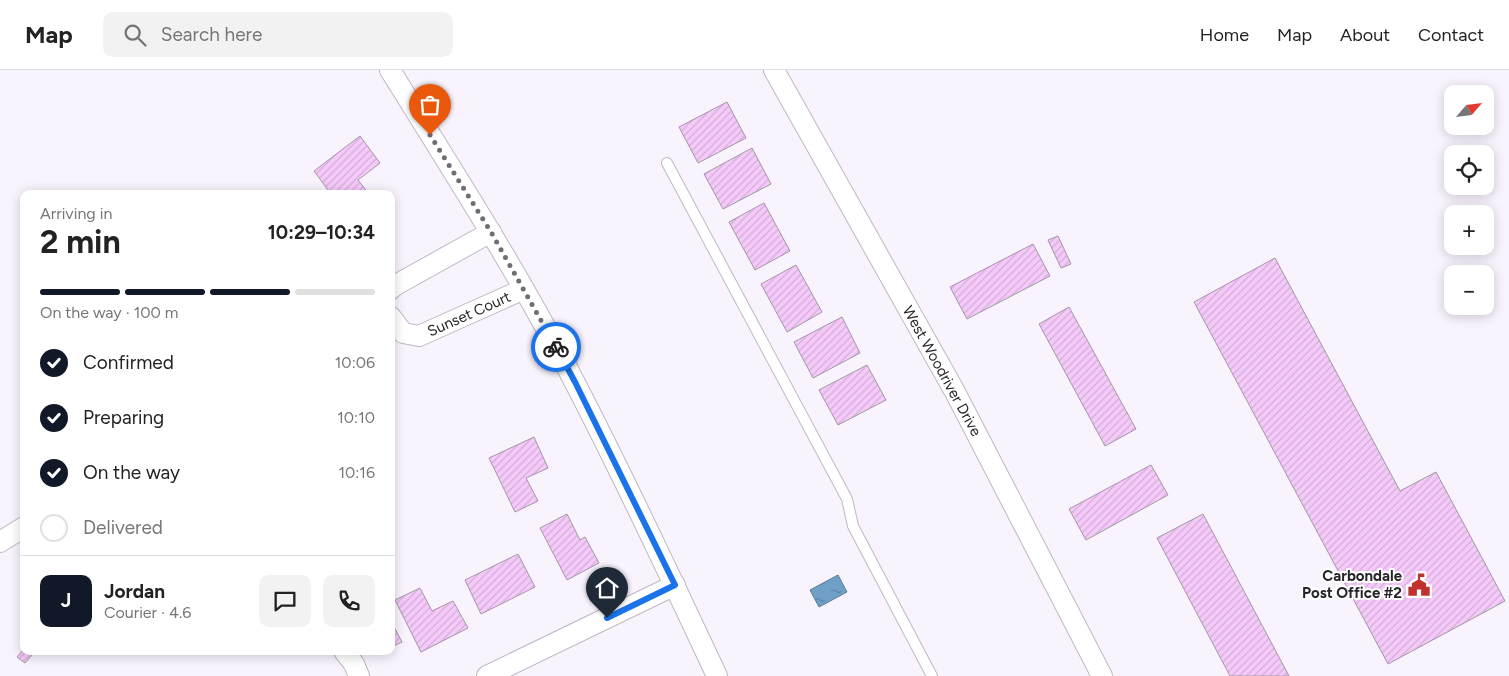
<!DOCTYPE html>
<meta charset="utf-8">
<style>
:root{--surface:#fff;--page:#f2f2f2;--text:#222;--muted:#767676;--line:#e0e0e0;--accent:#111827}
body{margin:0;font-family:Figtree,sans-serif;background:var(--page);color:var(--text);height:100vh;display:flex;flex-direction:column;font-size:19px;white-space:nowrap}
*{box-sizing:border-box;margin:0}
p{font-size:16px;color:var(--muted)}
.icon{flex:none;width:28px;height:28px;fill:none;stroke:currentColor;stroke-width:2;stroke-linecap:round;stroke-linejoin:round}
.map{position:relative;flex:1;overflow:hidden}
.drawer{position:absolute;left:20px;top:120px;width:375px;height:465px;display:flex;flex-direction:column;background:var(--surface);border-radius:10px;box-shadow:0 2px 12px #0003}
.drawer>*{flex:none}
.needle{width:32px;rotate:62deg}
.buttons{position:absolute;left:1444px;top:15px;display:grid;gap:10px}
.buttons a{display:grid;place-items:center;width:50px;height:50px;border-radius:10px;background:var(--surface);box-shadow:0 2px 12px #0003;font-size:25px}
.pin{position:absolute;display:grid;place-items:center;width:42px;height:42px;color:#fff;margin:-51px -21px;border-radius:50% 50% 50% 0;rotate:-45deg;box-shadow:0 0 5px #0007}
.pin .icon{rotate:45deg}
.courier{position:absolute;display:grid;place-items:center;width:50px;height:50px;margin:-25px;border:4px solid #1a73e8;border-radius:50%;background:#fff;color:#222;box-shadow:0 1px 6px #0007}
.head em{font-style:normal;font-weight:700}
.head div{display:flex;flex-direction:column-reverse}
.head{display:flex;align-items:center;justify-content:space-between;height:85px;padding:0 20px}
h1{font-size:32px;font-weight:700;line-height:38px}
.bar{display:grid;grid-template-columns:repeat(4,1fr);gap:8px 5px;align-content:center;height:60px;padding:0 20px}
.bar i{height:6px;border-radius:4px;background:var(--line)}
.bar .on{background:var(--accent)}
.bar p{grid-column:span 4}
.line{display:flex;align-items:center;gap:12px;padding:0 20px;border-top:1px solid var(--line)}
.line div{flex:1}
.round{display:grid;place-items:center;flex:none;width:52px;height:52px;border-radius:10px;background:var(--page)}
ol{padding:0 20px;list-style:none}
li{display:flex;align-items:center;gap:15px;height:55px}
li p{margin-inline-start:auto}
li .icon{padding:5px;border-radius:50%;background:var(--accent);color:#fff;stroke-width:4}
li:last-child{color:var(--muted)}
li i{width:28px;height:28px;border:2px solid var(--line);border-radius:50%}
header{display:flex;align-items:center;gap:30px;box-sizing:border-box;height:70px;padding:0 25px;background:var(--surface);border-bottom:1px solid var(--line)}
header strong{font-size:24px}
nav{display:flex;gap:28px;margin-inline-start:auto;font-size:18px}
.search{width:350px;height:45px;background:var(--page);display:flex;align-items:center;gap:12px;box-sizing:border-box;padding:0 18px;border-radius:10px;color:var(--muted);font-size:19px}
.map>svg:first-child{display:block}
.water{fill:url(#water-ripples);stroke:#5a7b99}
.building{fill:url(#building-hatch);stroke:#a197a3}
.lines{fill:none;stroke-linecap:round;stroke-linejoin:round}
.service-casing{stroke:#bfb8c4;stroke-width:12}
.minor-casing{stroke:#bfb8c4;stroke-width:22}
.service{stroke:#fff;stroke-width:10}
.minor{stroke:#fff;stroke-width:20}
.done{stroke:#716d74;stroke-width:5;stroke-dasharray:0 9}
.route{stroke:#1a73e8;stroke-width:6}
.labels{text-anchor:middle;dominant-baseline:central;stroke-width:4;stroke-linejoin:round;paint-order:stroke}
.street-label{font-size:15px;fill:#28252a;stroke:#fff}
.poi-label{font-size:15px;font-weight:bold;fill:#28252a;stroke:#fff;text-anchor:end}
</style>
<header>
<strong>Map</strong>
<div class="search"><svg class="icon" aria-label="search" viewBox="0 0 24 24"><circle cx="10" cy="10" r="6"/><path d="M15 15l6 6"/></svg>Search here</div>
<nav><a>Home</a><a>Map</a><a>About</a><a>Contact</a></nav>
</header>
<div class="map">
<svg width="1509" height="606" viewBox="0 0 1509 606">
<defs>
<pattern id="water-ripples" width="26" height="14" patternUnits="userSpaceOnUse" patternTransform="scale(1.25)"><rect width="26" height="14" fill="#70a0c8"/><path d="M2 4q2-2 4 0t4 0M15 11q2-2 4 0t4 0" fill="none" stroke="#5c82a3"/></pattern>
<pattern id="building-hatch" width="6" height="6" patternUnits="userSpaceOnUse" patternTransform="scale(1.25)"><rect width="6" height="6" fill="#f5cafa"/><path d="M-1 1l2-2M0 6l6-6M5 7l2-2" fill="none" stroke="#d2add6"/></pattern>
</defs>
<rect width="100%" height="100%" fill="#f9f3fe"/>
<polygon class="water" points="838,505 847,522 819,537 810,520"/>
<g class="building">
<polygon points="727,32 746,68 698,93 679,57"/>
<polygon points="360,66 380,93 358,110 369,124 331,124 314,101"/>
<polygon points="752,78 771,114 723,139 704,104"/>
<polygon points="764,133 790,181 755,200 729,152"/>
<polygon points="1058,166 1071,194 1061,198 1048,170"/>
<polygon points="1033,174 1050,206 967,249 950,217"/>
<polygon points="1275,188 1400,421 1436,402 1505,531 1388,594 1194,232"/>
<polygon points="796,195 822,242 787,262 761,214"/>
<polygon points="1069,237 1136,359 1105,376 1039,254"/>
<polygon points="842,247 860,283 813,308 794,272"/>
<polygon points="867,295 886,330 838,355 819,320"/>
<polygon points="534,367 548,398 526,408 538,431 515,442 489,388"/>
<polygon points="1151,395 1168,425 1086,470 1069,439"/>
<polygon points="567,444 580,470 585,467 599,493 567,510 540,458"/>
<polygon points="1203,444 1289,606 1230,606 1157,468"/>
<polygon points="518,484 535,517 481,544 465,510"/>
<polygon points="420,518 432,541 453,531 468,558 421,582 395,530"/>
<polygon points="391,555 393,555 402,572 391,577"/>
<polygon points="24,579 24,581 30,581 33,584 25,593 17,587"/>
</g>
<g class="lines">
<defs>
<polyline id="service" points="667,93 847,429 853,456 932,606"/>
<g id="minor">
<path d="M390 0C454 103 520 205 575 313 625 409 671 508 717 606"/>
<polyline points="774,0 955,322 1102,606"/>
<polyline points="391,219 394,216 491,162"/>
<polyline points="391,247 403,263 419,266 524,219"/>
<polyline points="0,472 24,457"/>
<polyline points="344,581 354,594 359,606"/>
<polyline points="487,606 675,515"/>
</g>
</defs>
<use href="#service" class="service-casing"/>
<use href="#minor" class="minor-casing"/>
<use href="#service" class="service"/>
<use href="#minor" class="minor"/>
</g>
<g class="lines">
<polyline class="done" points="430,65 491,162 556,277"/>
<polyline class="route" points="556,277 575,312 675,515 607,548"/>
</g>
<defs>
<symbol id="civic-bare" viewBox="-9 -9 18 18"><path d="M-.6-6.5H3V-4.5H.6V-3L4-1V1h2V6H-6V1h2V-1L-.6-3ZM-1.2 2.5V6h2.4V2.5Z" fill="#c0322d" stroke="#fff" stroke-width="2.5" paint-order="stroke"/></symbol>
</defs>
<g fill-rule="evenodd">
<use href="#civic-bare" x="1403" y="499" width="32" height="32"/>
</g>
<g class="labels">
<g class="street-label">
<text transform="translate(469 244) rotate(-24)">Sunset Court</text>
<text transform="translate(942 301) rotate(61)">West Woodriver Drive</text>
</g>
<g class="poi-label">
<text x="1402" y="506">Carbondale<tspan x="1402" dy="17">Post Office #2</tspan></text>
</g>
</g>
</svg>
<div class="buttons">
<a><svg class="needle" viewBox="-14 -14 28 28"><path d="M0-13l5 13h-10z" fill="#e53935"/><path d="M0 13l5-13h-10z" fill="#767676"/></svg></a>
<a><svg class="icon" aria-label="locate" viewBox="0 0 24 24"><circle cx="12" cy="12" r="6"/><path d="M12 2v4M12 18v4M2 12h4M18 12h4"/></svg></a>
<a>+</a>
<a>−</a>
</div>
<div class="pin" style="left:430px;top:65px;background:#ea580c"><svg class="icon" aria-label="bag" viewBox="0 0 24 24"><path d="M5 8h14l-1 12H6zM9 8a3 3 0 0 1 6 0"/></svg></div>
<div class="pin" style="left:607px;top:548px;background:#1f2937"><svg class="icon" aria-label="home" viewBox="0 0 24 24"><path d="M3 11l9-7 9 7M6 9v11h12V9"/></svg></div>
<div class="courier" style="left:556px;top:277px"><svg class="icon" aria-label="bike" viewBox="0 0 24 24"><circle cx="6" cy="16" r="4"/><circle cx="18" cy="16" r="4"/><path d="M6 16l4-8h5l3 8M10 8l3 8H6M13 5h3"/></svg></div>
<section class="drawer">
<div class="head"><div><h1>2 min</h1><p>Arriving in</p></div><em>10:29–10:34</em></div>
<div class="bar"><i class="on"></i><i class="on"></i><i class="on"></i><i></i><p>On the way · 100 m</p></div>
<ol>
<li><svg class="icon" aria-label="check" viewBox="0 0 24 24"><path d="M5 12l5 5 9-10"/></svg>Confirmed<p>10:06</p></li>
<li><svg class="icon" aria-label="check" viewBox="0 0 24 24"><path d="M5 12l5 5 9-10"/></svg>Preparing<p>10:10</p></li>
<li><svg class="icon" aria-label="check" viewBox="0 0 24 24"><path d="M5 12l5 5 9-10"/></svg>On the way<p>10:16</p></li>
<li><i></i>Delivered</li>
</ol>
<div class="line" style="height:90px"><b class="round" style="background:var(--accent);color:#fff">J</b><div><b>Jordan</b><p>Courier · 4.6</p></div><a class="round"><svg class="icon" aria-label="chat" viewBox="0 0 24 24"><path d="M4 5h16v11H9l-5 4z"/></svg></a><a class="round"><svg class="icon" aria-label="phone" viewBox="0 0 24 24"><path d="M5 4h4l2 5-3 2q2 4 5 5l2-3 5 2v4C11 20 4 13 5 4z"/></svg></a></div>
</section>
</div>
